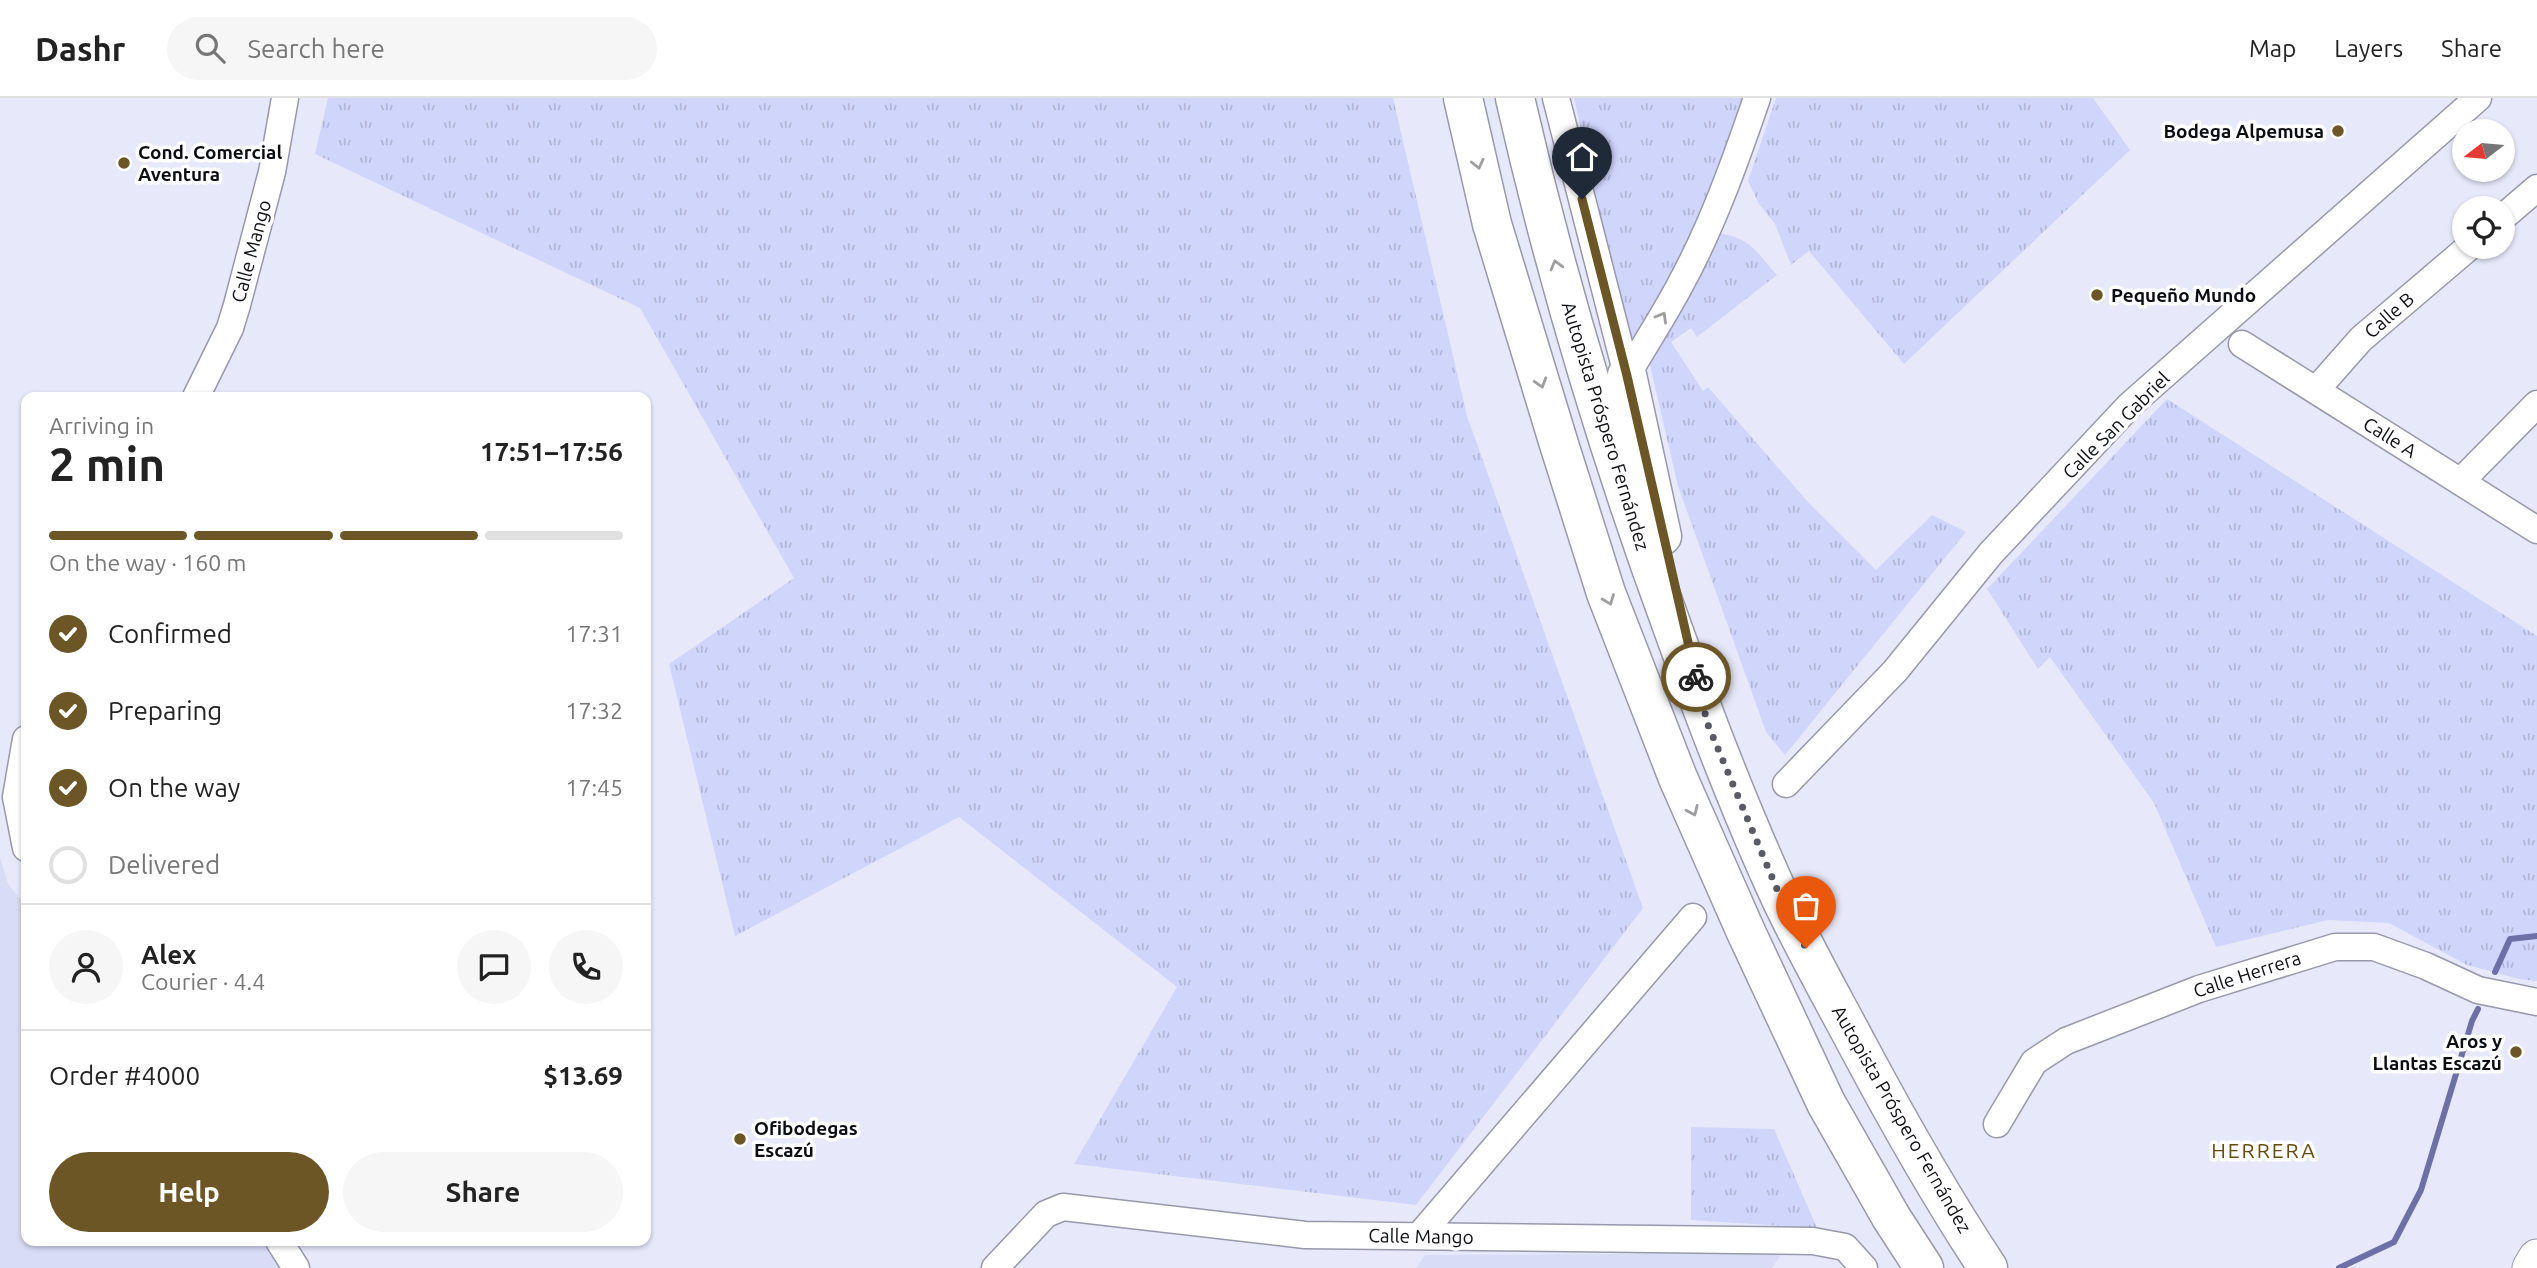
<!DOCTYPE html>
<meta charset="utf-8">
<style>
:root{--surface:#fff;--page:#f6f6f6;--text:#222;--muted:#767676;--line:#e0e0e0;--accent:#6d5626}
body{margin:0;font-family:Ubuntu,sans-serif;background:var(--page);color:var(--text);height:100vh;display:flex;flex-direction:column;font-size:26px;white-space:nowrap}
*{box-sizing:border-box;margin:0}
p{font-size:23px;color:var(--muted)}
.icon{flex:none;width:38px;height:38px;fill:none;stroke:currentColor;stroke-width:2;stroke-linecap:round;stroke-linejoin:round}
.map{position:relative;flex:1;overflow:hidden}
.sheet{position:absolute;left:21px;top:294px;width:630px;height:854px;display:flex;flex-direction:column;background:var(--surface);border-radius:14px;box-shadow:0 2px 5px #0004}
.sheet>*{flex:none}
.needle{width:46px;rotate:254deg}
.tools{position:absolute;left:2452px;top:21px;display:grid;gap:14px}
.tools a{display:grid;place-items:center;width:63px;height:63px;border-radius:50%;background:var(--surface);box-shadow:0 2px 5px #0004;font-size:35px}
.pin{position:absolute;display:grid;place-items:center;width:60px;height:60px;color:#fff;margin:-72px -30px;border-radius:50% 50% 50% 0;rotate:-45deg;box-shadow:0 0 7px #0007}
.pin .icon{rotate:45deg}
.courier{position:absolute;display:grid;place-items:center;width:70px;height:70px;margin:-35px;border:5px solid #6d5626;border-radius:50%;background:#fff;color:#222;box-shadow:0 2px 9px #0007}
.head em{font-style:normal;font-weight:700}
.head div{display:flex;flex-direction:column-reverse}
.head{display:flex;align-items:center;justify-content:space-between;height:119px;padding:0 28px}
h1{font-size:46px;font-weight:700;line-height:52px}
.bar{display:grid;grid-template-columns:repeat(4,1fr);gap:10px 7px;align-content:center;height:84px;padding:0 28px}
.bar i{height:9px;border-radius:5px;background:var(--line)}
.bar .on{background:var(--accent)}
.bar p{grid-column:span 4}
.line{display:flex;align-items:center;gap:18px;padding:0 28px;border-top:2px solid var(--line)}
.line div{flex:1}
.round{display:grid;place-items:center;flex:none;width:74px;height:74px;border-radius:37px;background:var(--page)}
ol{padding:0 28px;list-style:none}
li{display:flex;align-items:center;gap:21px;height:77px}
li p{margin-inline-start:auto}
li .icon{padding:7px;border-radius:50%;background:var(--accent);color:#fff;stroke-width:4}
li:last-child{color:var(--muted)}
li i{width:38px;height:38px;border:4px solid var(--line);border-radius:50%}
.button{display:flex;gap:14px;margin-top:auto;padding:14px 28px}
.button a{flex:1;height:80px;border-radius:42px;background:var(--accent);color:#fff;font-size:28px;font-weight:700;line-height:80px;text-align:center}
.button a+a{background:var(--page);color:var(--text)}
header{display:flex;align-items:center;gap:42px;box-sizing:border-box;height:98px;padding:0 35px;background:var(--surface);border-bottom:2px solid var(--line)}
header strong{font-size:33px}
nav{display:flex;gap:38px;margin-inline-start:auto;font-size:24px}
.search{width:490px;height:63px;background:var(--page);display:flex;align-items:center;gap:18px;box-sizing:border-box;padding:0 24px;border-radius:38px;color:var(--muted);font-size:26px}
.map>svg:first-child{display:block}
.built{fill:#d8dcf5}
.grass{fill:url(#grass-tufts)}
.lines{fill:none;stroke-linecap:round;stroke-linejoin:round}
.stream{stroke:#6c70a6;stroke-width:6}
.street-casing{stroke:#9799aa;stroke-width:29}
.secondary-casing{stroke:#9799aa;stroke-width:39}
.highway-casing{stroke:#9799aa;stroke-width:41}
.street{stroke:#fff;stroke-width:26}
.secondary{stroke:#fff;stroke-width:37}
.highway{stroke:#fff;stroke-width:38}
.oneway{stroke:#9e9ea0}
.done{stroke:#595a64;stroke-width:7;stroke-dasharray:0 12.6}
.route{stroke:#6d5626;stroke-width:9}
.poi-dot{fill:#6d5626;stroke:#fff;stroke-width:2.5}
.labels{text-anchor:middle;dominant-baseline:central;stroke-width:7;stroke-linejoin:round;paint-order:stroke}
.poi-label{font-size:19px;font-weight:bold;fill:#0c0d12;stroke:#fff;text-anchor:start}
.street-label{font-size:19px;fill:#0c0d12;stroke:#fff}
.neighbourhood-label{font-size:21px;letter-spacing:2px;fill:#644b10;stroke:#fff}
</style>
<header>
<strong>Dashr</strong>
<div class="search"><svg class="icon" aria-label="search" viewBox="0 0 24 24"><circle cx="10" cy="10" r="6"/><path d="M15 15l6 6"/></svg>Search here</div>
<nav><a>Map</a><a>Layers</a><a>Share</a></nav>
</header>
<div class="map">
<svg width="2537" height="1170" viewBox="0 0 2537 1170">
<defs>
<pattern id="grass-tufts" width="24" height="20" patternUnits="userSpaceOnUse" patternTransform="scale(1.75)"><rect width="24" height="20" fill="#d0d5fc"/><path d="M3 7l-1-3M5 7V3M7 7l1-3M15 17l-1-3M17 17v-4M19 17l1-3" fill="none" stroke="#b1b6d7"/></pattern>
</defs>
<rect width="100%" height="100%" fill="#e7e9fb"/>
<g class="built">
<polygon points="0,760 8,786 26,808 26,1143 262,1143 279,1170 0,1170"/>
<polygon points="1782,1155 1772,1170 1416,1170 1425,1157"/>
</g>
<g class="grass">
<polygon points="328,0 1393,0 1467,318 1643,810 1416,1107 1074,1066 1177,889 959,719 735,838 669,566 794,480 640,210 315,56"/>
<polygon points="1574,0 1744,0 1686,154 1640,241 1629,246"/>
<polygon points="1776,0 2093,0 2130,52 1904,266 1809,153 1791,167 1775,126 1759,106 1748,83"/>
<path d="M1712 134C1750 139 1753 150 1777 177L1697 239 1691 230 1671 244 1703 293 1708 289 1807 403 1876 472 1932 417 1966 434 1785 657 1766 634 1678 388 1648 259Z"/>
<polygon points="2167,301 2537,538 2537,883 2519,881 2467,867 2389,825 2328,822 2216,849 2154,705 2050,559 2038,571 1987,491"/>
<polygon points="1691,1029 1774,1031 1817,1130 1691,1122"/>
</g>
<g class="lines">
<g class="stream">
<polyline points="2495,874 2510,841 2537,838"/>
<polyline points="2339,1170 2394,1144 2421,1092 2472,923 2478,911"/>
</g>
<defs>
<g id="street">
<polyline points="1556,0 1627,277"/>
<polyline points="2502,120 2537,90"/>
<polyline points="2242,246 2537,432"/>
<path d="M1627 277C1644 248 1663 219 1679 189 1712 129 1735 64 1757 0"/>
<polyline points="2316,292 2361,241 2469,149"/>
<polyline points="196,299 230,230 237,207 272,74 285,0"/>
<polyline points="2461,383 2537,306"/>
<polyline points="26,641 16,699 26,750"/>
<polyline points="1786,686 1895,573 1991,455 2130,307 2478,0"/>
<polyline points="1997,1026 2034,964 2066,943 2199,891 2335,849 2374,849 2426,868 2478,892 2537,904"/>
<polyline points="1420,1137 1693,819"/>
<polyline points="279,1143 296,1170"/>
<polyline points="995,1170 1046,1116 1063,1109 1305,1137 1813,1143 1845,1149 1864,1170"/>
</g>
<polyline id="secondary" points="2531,1170 2537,1160"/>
<g id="highway">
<polyline points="1463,0 1492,126 1558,343 1606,495 1678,680 1746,834 1826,1005 1891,1119 1924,1170"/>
<path d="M1515 0C1556 180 1609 357 1673 531 1706 623 1741 715 1782 803 1806 853 1833 901 1859 950 1899 1025 1941 1099 1988 1170"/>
<polyline points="1627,277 1662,438"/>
</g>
</defs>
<use href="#street" class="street-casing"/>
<use href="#secondary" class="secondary-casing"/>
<use href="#highway" class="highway-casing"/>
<use href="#street" class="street"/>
<use href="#secondary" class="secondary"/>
<use href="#highway" class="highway"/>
</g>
<defs><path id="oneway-chevron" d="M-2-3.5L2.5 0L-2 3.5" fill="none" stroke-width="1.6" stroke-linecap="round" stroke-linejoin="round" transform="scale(1.75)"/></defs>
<g class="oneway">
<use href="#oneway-chevron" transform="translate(1478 66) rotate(77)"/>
<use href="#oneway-chevron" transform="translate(1556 167) rotate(-105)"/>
<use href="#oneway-chevron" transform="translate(1662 219) rotate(-60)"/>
<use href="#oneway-chevron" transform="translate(1541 285) rotate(73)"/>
<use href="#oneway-chevron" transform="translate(1609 502) rotate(69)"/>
<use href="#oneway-chevron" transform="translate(1693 713) rotate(66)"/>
</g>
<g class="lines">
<polyline class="done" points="1696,579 1708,627 1782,803 1806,850"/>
<polyline class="route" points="1582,101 1627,278 1696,579"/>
</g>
<g class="poi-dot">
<circle cx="2338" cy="33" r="7"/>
<circle cx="124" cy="65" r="7"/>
<circle cx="2097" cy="197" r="7"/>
<circle cx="2516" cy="954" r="7"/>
<circle cx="740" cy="1041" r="7"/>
</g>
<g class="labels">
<g class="poi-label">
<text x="2324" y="33" text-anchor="end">Bodega Alpemusa</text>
<text x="138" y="54">Cond. Comercial<tspan x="138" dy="22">Aventura</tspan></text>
<text x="2111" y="197">Pequeño Mundo</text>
<text x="2502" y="943" text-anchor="end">Aros y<tspan x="2502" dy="22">Llantas Escazú</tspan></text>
<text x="754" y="1030">Ofibodegas<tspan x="754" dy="22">Escazú</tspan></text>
</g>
<g class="street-label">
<text transform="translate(251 153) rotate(-75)">Calle Mango</text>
<text transform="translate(2389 217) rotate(-41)">Calle B</text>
<text transform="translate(2116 327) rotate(-45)">Calle San Gabriel</text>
<text transform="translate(1606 328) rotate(73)">Autopista Próspero Fernández</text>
<text transform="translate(2390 339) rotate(32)">Calle A</text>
<text transform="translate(2247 876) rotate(-18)">Calle Herrera</text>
<text transform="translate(1902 1021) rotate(60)">Autopista Próspero Fernández</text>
<text transform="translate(1421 1138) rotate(1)">Calle Mango</text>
</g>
<g class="neighbourhood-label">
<text x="2264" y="1052">HERRERA</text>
</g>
</g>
</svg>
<div class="tools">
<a><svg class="needle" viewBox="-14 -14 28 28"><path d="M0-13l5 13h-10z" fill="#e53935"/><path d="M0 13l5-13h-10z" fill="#767676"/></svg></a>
<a><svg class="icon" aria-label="locate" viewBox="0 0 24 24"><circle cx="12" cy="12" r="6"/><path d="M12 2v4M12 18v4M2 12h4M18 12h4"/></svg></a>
</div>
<div class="pin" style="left:1806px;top:850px;background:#ea580c"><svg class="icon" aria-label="bag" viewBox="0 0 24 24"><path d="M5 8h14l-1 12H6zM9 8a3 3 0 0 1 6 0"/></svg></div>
<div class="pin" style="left:1582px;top:101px;background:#1f2937"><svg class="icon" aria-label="home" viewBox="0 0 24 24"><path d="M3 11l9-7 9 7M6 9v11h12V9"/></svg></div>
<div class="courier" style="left:1696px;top:579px"><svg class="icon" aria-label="bike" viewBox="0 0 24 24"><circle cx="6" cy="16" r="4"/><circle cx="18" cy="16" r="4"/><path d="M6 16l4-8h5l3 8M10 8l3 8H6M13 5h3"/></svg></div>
<section class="sheet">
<div class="head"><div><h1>2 min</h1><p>Arriving in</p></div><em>17:51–17:56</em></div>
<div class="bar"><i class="on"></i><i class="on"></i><i class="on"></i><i></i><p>On the way · 160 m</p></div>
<ol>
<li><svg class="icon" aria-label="check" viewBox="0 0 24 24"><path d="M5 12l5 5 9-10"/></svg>Confirmed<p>17:31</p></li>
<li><svg class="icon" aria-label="check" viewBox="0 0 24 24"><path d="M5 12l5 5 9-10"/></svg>Preparing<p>17:32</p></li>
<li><svg class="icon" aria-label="check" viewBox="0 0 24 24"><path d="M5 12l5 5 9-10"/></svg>On the way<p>17:45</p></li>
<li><i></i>Delivered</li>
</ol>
<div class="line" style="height:126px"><a class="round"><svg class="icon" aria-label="person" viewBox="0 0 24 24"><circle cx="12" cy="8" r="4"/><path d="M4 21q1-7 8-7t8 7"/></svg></a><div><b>Alex</b><p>Courier · 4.4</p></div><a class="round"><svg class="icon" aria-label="chat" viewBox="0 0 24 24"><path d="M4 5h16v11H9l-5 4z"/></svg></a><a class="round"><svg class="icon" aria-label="phone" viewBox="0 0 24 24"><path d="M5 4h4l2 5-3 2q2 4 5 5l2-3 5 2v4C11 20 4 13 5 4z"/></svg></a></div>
<div class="line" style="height:91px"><div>Order #4000</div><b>$13.69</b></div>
<div class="button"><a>Help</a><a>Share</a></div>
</section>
</div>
